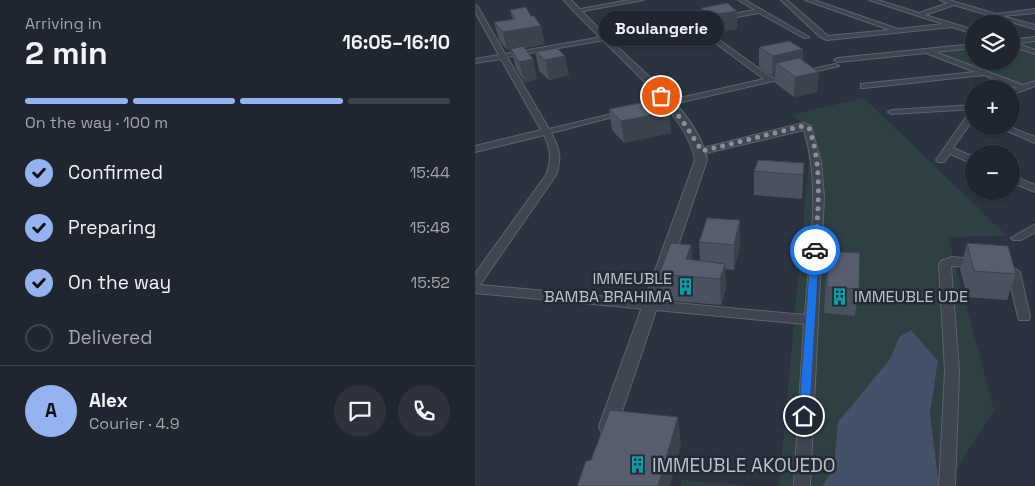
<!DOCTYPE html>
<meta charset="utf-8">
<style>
:root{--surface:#202630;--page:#2d323c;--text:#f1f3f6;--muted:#a2a5ab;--line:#3d434c;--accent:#95b2f1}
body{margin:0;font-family:"Space Grotesk",sans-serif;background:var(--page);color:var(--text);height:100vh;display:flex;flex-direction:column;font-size:19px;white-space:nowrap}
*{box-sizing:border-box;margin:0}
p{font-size:16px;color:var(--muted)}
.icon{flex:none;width:28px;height:28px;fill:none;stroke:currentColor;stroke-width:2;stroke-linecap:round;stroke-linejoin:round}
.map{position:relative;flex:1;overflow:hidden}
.side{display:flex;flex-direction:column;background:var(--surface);width:475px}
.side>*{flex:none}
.controls{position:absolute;left:490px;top:15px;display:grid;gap:10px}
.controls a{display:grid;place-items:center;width:55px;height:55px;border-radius:50%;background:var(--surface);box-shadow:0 1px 4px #0004,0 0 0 1px var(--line);font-size:25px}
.pin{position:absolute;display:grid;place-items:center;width:42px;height:42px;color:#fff;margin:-21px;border:2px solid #fff;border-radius:50%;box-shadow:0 1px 5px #0007}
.courier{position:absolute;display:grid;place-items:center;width:50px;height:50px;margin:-25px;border:4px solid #1a73e8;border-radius:50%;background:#fff;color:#222;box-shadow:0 1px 6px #0007}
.bubble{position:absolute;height:35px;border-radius:18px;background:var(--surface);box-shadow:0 1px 4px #0004,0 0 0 1px var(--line);font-size:16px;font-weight:700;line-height:35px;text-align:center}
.head em{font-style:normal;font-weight:700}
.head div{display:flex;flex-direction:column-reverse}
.head{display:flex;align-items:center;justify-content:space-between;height:85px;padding:0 25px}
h1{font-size:32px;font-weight:700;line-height:38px}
.bar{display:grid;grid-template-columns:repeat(4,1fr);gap:8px 5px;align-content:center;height:60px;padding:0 25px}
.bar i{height:6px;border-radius:4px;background:var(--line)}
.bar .selected{background:var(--accent)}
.bar p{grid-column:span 4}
.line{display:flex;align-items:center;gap:12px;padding:0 25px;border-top:1px solid var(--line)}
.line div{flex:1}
.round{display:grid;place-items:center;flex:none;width:52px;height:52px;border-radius:26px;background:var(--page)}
ol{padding:0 25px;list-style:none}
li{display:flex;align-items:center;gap:15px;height:55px}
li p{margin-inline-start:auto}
li .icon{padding:5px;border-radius:50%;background:var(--accent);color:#111;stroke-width:4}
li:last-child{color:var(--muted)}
li i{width:28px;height:28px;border:2px solid var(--line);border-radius:50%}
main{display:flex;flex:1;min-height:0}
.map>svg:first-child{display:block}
.green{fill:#2e4042}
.water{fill:#445169}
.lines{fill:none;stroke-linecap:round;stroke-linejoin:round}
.minor-casing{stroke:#5d636e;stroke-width:2}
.tertiary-casing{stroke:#5d636e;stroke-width:2}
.minor{fill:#3f4551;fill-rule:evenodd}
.tertiary{fill:#3f4551;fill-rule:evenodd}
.wall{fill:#4a515f}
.shaded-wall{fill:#3c424d}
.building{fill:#565e6e;stroke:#3c424d}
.route{fill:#1a73e8}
.done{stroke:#898f9a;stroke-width:5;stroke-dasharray:0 9}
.labels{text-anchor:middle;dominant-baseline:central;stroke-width:5;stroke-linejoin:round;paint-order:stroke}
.poi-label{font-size:16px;fill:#bcc0cb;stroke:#232a36;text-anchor:end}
.near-poi-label{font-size:19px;fill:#bcc0cb;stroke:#232a36;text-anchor:start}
</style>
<main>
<section class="side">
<div class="head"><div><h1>2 min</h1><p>Arriving in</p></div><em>16:05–16:10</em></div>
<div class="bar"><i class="selected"></i><i class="selected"></i><i class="selected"></i><i></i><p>On the way · 100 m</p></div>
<ol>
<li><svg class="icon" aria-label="check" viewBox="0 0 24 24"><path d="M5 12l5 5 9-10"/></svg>Confirmed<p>15:44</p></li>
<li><svg class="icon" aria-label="check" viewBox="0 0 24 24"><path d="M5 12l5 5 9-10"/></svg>Preparing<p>15:48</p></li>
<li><svg class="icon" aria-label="check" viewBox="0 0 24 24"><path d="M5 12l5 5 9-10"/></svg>On the way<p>15:52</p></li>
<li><i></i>Delivered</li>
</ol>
<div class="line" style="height:90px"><b class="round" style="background:var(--accent);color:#111">A</b><div><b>Alex</b><p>Courier · 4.9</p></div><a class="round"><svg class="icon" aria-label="chat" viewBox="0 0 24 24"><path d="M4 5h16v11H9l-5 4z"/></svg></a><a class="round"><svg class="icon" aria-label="phone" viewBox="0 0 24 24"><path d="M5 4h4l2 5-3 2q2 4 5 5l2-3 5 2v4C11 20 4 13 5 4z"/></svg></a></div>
</section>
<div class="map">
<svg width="560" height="486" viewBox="0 0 560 486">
<rect width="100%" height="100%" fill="#2b3340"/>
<g class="green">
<polygon points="560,41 560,80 549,85 459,52 499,48 499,61 536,61 536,44"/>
<polygon points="389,98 532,236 473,237 519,410 471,486 464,486 455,414 463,361 436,330 424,337 415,359 363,422 359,464 348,486 304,486 337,128 316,115"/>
<polygon points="207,480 283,486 206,486"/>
</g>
<polygon class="water" points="436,330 463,361 455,414 464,486 348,486 359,464 363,422 415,359 424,337"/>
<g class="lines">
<defs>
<g id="minor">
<polygon points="154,0 168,0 103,12 100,10"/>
<path d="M263 0H270L334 37 329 38 284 13 222 24 297 78 360 64 364 66 172 110H169V106L289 79 216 25 32 57 74 129 149 111 153 113 76 133C85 149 87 158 81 175L5 285 330 315C334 254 347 189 329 130L227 154 222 151 224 149 328 123 336 126 346 162 349 197 335 486H319L329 324 0 293V274L71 175C77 160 76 149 69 135L0 152V146L66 130 26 59 0 63V59L24 55 0 12V5L3 7 30 54 280 10Z"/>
<polygon points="306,0 312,0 353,36 415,30 330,0 339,0 423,29 468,24 394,0 403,0 444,13 473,3 465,0 474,0 521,14 560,9 560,13 527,16 560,25 560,29 479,5 450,15 499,30 499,34 477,27 352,40 345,37"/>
<polygon points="560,37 560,41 541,43 560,50 560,54 536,46 536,40"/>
<polygon points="499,44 499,48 460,52 548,85 560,81 560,86 536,95 536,90 542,88 509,75 389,88 386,88 386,84 500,72 451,53 363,62 359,60 363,58"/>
<polygon points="499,105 499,109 417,114 413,112 417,110"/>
<polygon points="496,110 499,110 499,118 478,148 499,157 499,164 475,154 469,162 463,162 461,160"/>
<polygon points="521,126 533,126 560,137 560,143"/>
<polygon points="536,175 560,185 560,192 536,182"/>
<polygon points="560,224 560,232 546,240 538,240 536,238"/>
<polygon points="477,257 502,259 508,263 502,267 476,266 484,371 480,486 464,486 470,371 464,264 466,261"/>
<polygon points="531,263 545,272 555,317 554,320 544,320 543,317 533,274 525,267"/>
</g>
<path id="tertiary" d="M89 0H96C109 13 121 26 134 39 166 71 224 114 232 160L142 426 140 432 133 434 126 432 124 426 220 160C213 110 123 41 89 0Z"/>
</defs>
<use href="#minor" class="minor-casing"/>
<use href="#tertiary" class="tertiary-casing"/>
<use href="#minor" class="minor"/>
<use href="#tertiary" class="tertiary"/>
</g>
<g class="wall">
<polygon points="226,8 262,11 262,29 237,32 227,25"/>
<polygon points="35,10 70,44 49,48 62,79 49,82 41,68 36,50 32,50 24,40 19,22 37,19"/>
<polygon points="284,47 328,49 328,61 342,92 319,97 300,83 300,75 297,76 284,67"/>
<polygon points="60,52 94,75 74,80 64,71"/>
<polygon points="134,109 194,112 196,133 149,143 137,130"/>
<polygon points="329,163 327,199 279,195 279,171"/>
<polygon points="224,242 265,245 259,270 250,269 251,289 246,305 187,300 184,274 216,245 217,260 225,261"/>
<polygon points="492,243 541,274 532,300 492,297 485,269"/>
<polygon points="353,251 384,289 380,316 349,313 351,277"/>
</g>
<g class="shaded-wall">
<polygon points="262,11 262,29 237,32 236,15"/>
<polygon points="66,26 70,44 32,50 28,32"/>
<polygon points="328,49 327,69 301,63 300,75 297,76 298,56"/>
<polygon points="90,56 94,75 74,80 70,60"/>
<polygon points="58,59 62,79 49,82 44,62"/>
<polygon points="344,72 342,92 319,97 320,77"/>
<polygon points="194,112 196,133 149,143 146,121"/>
<polygon points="265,220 265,245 259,270 259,245"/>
<polygon points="216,245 218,271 211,259"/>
<polygon points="250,264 251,289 246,305 245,279"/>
<polygon points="203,417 206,444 195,486 183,486"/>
</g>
<g class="building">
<polygon points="252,3 262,11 236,15 226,8"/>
<polygon points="51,7 56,16 59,16 66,26 28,32 19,22 40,19 35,10"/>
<polygon points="314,41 328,49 298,56 284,47"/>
<polygon points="48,46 58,59 44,62 36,49"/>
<polygon points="82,48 90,56 70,60 60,52"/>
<polygon points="324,58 344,72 320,77 301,63"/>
<polygon points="180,100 194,112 146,121 134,109"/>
<polygon points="283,160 329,163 328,175 279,171"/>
<polygon points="232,218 265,220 259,245 224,242"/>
<polygon points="196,243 216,245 211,259 250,264 245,279 184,274"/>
<polygon points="492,243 533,246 541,274 499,271"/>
<polygon points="353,251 385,253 384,289 352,287"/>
<polygon points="135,410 203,417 183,486 102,486 111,461 116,460"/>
</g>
<polygon class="route" points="340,248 344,250 334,416 329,421 324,416 336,250"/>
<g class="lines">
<path class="done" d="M186 96 207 120 227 151 328 126 334 128C348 167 343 210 340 250"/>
</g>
<defs>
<symbol id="building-bare" viewBox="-9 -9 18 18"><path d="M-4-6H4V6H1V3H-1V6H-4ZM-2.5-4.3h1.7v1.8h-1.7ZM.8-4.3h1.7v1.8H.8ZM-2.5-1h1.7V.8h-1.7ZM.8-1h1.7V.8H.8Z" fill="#0f9aa8" stroke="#232a36" stroke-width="2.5" paint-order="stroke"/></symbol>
</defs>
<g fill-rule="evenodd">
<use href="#building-bare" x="198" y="274" width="25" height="25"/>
<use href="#building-bare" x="352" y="284" width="25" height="25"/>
<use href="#building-bare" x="150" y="452" width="25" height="25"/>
</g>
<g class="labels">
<g class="poi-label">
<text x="197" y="278">IMMEUBLE<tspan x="197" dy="18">BAMBA BRAHIMA</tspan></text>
<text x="379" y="296" text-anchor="start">IMMEUBLE UDE</text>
</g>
<g class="near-poi-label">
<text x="177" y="465">IMMEUBLE AKOUEDO</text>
</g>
</g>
</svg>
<div class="controls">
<a><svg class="icon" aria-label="layers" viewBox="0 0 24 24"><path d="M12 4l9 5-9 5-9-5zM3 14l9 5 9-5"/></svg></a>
<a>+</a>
<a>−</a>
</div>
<div class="pin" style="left:186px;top:96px;background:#ea580c"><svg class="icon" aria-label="bag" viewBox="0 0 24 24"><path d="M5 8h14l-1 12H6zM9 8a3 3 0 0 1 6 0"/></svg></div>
<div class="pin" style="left:329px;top:416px;background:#1f2937"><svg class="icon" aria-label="home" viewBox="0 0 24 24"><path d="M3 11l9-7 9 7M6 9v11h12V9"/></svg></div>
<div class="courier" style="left:340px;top:250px"><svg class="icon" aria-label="car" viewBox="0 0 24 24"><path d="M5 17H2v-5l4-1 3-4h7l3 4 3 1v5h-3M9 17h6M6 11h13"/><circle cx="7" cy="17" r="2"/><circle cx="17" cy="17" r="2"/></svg></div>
<div class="bubble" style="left:124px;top:11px;width:125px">Boulangerie</div>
</div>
</main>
